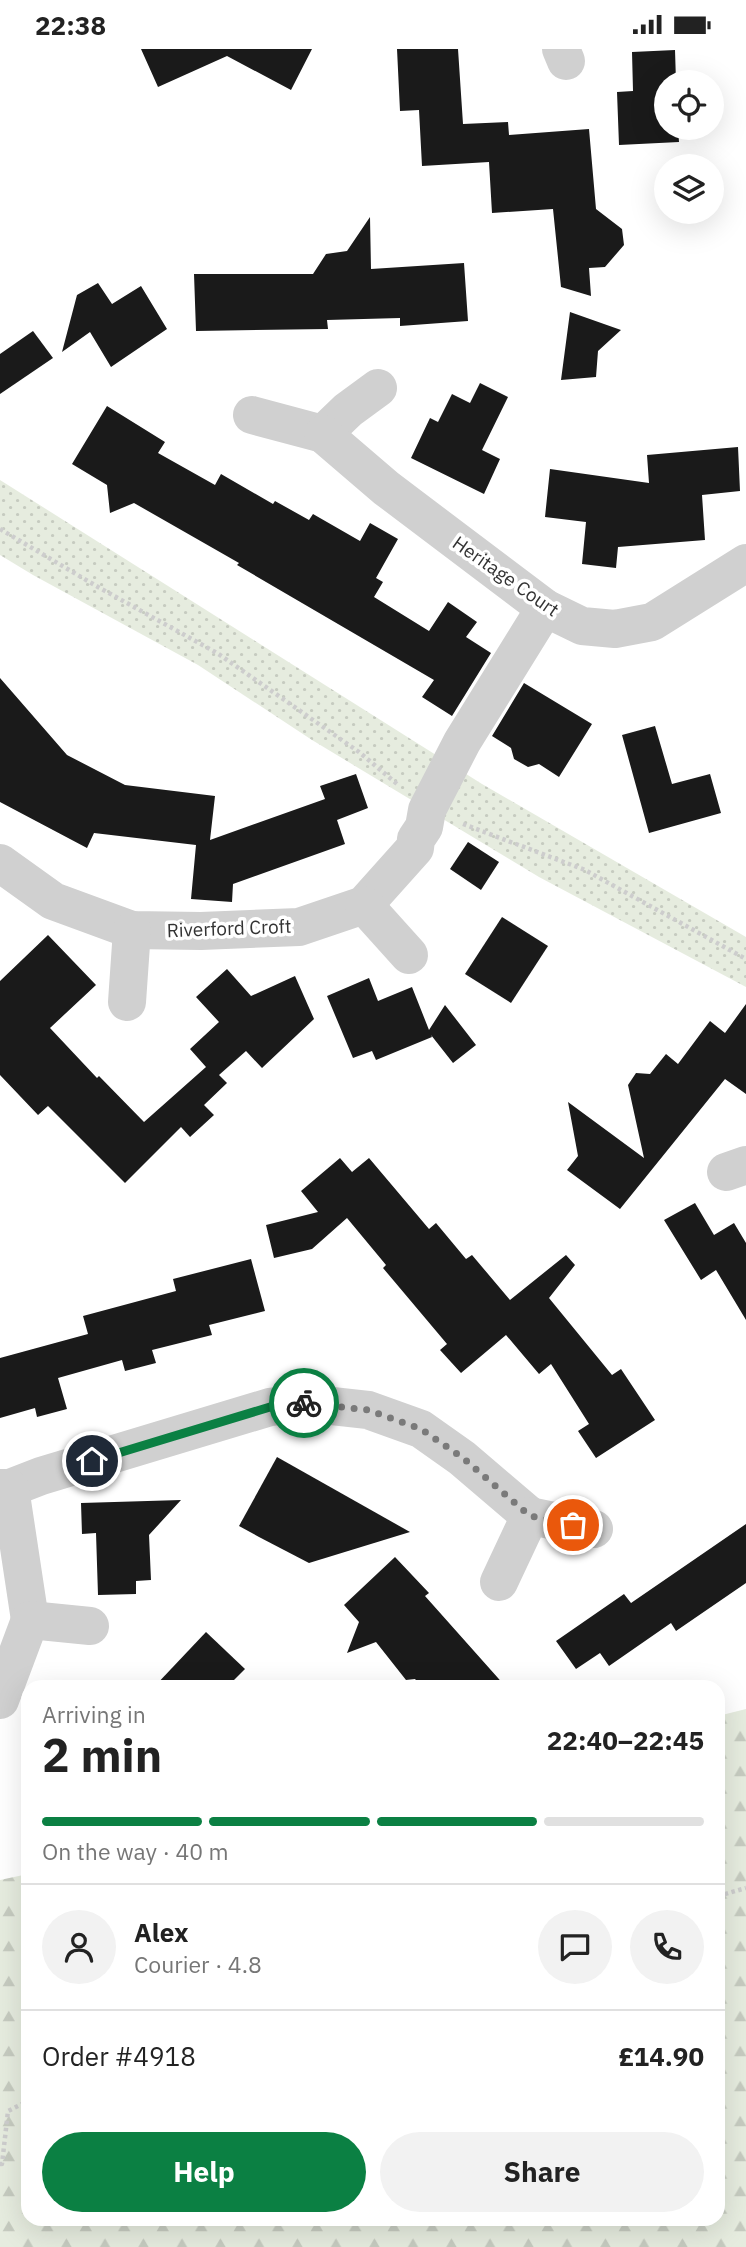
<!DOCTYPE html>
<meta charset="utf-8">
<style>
:root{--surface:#fff;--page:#f2f2f2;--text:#222;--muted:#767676;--line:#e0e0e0;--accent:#0b8043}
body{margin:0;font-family:"IBM Plex Sans",sans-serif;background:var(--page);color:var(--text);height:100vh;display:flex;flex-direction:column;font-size:26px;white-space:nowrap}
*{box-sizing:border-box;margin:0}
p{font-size:23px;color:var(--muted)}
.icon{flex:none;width:38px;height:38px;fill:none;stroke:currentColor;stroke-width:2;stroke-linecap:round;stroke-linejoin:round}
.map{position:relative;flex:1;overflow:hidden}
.details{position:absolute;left:21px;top:1631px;width:704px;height:546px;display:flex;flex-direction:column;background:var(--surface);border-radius:21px;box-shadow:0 7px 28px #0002}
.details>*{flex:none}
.buttons{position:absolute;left:654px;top:21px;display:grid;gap:14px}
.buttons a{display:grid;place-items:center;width:70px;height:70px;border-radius:50%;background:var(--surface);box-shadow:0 7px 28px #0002;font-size:35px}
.pin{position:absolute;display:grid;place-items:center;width:60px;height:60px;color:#fff;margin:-30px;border:4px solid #fff;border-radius:50%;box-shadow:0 2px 7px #0007}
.courier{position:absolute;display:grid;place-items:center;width:70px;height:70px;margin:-35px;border:5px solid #0b8043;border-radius:50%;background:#fff;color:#222;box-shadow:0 2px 9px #0007}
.head em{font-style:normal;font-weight:700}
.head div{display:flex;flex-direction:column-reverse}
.head{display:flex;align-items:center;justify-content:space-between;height:119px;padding:0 21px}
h1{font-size:46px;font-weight:700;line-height:52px}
.bar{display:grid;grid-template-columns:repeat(4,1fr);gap:10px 7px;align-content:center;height:84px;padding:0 21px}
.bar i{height:9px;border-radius:5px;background:var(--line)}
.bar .current{background:var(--accent)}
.bar p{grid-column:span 4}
.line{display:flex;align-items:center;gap:18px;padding:0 21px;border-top:2px solid var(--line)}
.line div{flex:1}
.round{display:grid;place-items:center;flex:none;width:74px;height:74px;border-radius:37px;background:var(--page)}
.primary-button{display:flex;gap:14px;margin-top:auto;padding:14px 21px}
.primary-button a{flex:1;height:80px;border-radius:42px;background:var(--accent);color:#fff;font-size:28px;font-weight:700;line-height:80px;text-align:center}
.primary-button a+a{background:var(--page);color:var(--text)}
.status{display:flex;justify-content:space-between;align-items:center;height:49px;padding:0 35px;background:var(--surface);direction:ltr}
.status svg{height:19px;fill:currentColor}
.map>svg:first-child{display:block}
.grass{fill:url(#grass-dots)}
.forest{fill:url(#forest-firs)}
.building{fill:#1a1a1a}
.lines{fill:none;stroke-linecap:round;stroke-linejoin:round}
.path{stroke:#cdcdcd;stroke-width:4.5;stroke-dasharray:3.5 3.5;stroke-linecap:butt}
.minor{stroke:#d0d0d0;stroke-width:38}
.done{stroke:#7a7a7a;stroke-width:7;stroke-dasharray:0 12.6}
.route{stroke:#0b8043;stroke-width:9}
.labels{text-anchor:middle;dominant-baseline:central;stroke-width:7;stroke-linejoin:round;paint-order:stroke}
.street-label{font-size:19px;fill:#333;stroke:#fff}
</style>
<div class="status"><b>22:38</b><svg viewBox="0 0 49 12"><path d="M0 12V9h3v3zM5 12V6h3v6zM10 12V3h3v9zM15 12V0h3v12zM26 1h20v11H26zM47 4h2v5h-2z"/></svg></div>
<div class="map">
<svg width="746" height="2198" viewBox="0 0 746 2198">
<defs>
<pattern id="grass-dots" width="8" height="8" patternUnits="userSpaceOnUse" patternTransform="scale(1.75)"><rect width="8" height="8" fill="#e6ecdf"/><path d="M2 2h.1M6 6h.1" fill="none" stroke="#c6cbc0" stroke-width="1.8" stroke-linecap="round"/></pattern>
<pattern id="forest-firs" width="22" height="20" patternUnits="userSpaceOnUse" patternTransform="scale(1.75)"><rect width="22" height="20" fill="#e6ecdf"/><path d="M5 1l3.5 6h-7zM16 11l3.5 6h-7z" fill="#c6cbc0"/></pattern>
</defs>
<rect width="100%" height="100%" fill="#fff"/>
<polygon class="grass" points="0,431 482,735 746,888 746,938 539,828 312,691 198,616 33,526 0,506"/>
<polygon class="forest" points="746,1660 746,2198 0,2198 0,1831 28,1825 28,2170 718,2170 718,1667"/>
<g class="building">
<polygon points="141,0 312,0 291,41 227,7 158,38"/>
<polygon points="397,0 458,0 463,75 508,73 509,86 589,80 596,160 622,180 624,196 605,218 589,219 591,247 561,238 553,160 492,164 489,113 422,117 419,61 400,62"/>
<polygon points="675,1 676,33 667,33 667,79 678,79 679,93 619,96 617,43 633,42 632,3"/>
<polygon points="370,168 371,220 464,214 468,272 400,277 400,269 327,271 328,280 196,282 194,225 313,225 326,205 347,202"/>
<polygon points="98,234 112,255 141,237 167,280 111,318 90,283 62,303 77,246"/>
<polygon points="570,263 621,281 598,302 596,328 561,331"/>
<polygon points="33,282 53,309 0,345 0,305"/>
<polygon points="480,334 508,348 482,401 500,410 484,445 411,409 430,369 438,373 452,345 470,354"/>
<polygon points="107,357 165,393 158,404 215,436 221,425 273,455 275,452 309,471 313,465 360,492 370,474 398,490 376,529 383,533 374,548 429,582 448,553 477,573 466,588 491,604 452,667 422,648 434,631 237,516 239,514 134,454 110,464 107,436 72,415"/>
<polygon points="738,398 740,442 702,446 705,491 618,498 616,519 582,515 586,473 545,468 550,420 649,434 647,406"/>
<polygon points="0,629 67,706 125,736 215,747 210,791 325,750 320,737 356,725 368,759 337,771 345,795 233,835 232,853 191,850 196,796 94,784 87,799 0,753"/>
<polygon points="524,634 592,675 559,728 539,715 528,718 514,710 511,699 492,687"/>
<polygon points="655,677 672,735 710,725 721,764 649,784 622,686"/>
<polygon points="468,793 499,813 481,841 450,820"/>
<polygon points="502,868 548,897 511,954 465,925"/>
<polygon points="48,886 96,936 50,979 97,1029 99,1027 144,1073 206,1018 190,1000 219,973 196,948 227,920 251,947 295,927 314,970 262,1019 246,1002 219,1026 227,1034 204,1056 214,1066 190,1088 181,1078 125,1134 48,1057 38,1066 0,1026 0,932"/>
<polygon points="369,929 378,952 412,938 429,981 445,956 476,996 453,1014 431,986 432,988 376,1011 372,1002 353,1009 327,947"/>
<polygon points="746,955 746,1045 725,1030 620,1160 567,1121 578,1107 568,1053 644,1109 628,1036 636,1024 650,1025 666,1005 678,1015 710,972 725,984"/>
<polygon points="340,1109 352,1123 369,1109 429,1180 436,1174 466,1210 472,1206 510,1251 566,1206 575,1216 549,1249 612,1326 621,1320 655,1371 596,1409 578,1382 589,1375 551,1315 539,1325 506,1286 461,1324 440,1301 447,1295 383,1219 386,1216 347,1169 312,1200 274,1209 266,1176 318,1163 301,1142"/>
<polygon points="695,1154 714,1186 734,1174 746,1194 746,1271 716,1221 701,1231 664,1171"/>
<polygon points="251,1210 265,1262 209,1276 212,1286 152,1301 156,1314 125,1322 122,1311 58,1329 67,1360 37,1368 35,1359 0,1369 0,1309 88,1285 83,1267 176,1242 173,1230"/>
<polygon points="277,1408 410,1483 309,1514 259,1488 239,1477"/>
<polygon points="181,1451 149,1486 151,1531 136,1532 136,1545 98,1546 96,1484 82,1485 81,1454"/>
<polygon points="746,1475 746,1534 676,1582 671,1574 609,1617 600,1604 576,1620 556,1592 624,1545 631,1554"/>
<polygon points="395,1508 429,1544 425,1547 506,1638 422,1638 415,1630 406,1631 376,1593 347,1604 359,1573 344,1556"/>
<polygon points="206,1583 245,1620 227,1638 154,1638"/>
</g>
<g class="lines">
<g class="path">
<polyline points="0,480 98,538 217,604 359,703 397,735"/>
<polyline points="463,775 585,821 746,910"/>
<polyline points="718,1847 746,1839"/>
<polyline points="0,2115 2,2115 8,2062 28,2052"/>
</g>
<g class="minor">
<polyline points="561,0 566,12"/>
<polyline points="252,366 323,385 348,361 378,339"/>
<polyline points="323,385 386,439 545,559 582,577 615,580 652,573 746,514"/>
<polyline points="0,814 53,852 132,881 201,882 299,878 364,856 415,799 416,790 424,778 427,761 462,693 545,559"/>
<polyline points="364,856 409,906"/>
<polyline points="127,953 132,881"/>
<polyline points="726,1123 746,1116"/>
<polyline points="0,1439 10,1439 41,1427 270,1358 305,1354 368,1361 421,1380 462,1409 530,1467"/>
<polyline points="10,1439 30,1571"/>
<polyline points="499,1533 530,1467 594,1480"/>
<polyline points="0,1651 30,1571 90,1577"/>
</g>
</g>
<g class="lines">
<polyline class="done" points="304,1354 368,1361 421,1380 463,1409 530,1467 573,1476"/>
<polyline class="route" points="92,1412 270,1358 304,1354"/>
</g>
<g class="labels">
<g class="street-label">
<text transform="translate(506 527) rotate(35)">Heritage Court</text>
<text transform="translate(229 879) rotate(-2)">Riverford Croft</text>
</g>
</g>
</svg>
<div class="buttons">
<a><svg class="icon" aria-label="locate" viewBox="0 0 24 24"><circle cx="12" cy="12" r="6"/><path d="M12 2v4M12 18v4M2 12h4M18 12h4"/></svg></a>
<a><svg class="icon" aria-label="layers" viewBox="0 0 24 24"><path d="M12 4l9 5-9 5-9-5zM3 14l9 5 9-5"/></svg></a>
</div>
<div class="pin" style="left:573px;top:1476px;background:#ea580c"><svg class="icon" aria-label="bag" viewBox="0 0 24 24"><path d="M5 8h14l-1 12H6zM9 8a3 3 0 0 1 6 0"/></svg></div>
<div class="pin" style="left:92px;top:1412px;background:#1f2937"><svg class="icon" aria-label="home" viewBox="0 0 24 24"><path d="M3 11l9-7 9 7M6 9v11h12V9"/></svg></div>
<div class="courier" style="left:304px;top:1354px"><svg class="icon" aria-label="bike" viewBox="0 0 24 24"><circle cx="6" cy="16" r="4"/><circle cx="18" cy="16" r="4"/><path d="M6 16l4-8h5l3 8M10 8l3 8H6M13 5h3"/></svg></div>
<section class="details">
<div class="head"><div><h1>2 min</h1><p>Arriving in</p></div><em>22:40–22:45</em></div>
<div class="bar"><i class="current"></i><i class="current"></i><i class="current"></i><i></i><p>On the way · 40 m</p></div>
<div class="line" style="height:126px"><a class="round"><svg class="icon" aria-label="person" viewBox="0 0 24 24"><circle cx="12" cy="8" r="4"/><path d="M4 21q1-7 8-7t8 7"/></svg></a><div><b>Alex</b><p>Courier · 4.8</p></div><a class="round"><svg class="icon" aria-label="chat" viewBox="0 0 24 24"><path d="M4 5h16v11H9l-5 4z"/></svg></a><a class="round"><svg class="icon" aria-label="phone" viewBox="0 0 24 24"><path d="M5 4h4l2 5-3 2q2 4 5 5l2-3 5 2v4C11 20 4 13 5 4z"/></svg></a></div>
<div class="line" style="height:91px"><div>Order #4918</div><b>£14.90</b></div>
<div class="primary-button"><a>Help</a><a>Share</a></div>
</section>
</div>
